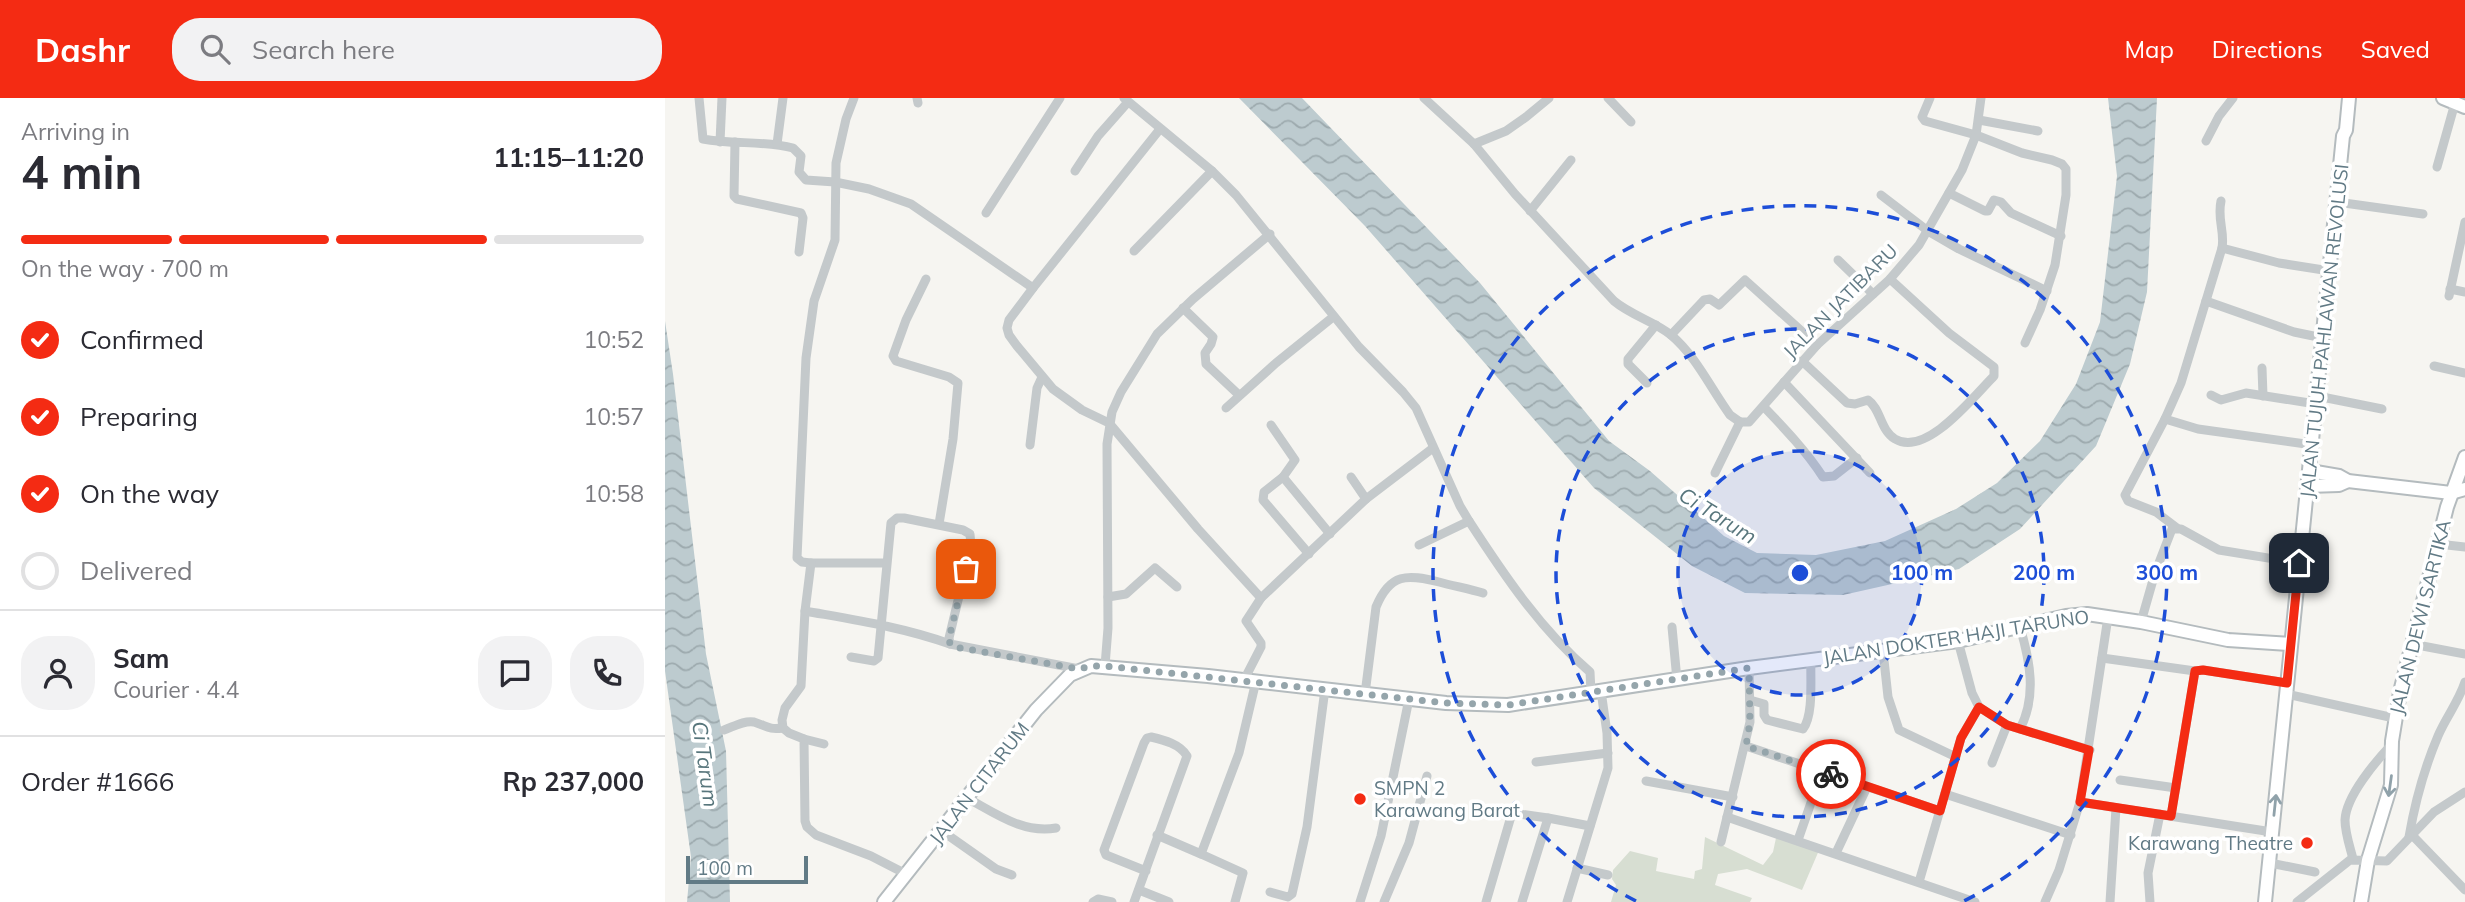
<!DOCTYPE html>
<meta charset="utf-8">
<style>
:root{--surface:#fff;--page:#f2f2f3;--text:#2b2b33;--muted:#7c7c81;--line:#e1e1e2;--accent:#f42b13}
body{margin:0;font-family:Mulish,sans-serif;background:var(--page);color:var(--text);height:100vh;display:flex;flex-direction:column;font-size:26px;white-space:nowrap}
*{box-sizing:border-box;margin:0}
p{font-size:23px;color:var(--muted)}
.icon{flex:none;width:38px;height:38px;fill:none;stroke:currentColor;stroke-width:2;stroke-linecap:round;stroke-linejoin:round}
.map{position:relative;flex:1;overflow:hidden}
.sheet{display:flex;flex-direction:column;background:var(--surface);width:665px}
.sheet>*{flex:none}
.scale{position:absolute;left:21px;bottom:18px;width:122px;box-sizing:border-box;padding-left:7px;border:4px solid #617a85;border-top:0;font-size:19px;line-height:24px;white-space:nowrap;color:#617a85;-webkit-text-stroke:5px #fff;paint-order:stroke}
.pin{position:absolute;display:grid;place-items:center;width:60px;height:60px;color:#fff;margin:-30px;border-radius:14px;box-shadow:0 4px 10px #0006}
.courier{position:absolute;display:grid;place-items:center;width:70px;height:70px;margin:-35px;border:5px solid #f42b13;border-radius:50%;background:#fff;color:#222;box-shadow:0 2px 9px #0007}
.head em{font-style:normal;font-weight:700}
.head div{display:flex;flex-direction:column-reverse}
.head{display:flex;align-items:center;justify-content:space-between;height:119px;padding:0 21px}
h1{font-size:46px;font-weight:700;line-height:52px}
.bar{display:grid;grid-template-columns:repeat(4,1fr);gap:10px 7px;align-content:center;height:84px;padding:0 21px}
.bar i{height:9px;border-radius:5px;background:var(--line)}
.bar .current{background:var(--accent)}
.bar p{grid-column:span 4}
.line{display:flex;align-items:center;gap:18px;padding:0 21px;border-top:2px solid var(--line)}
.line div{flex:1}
.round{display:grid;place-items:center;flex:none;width:74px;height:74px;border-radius:28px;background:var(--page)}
ol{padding:0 21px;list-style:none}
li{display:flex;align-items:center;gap:21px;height:77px}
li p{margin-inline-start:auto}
li .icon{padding:7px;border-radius:50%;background:var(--accent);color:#fff;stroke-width:4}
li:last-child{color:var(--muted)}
li i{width:38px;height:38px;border:4px solid var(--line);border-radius:50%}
header{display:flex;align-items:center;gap:42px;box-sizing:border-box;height:98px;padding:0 35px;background:var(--accent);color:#fff}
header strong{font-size:33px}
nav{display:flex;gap:38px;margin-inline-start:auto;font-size:24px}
.search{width:490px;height:63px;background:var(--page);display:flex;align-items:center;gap:18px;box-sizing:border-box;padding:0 24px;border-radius:28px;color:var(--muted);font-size:26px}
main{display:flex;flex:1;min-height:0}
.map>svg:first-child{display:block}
.grass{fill:#d7ded2}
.water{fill:url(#water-waves)}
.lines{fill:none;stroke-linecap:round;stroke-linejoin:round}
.secondary-casing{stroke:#b4bbbe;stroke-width:16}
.street{stroke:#c4c9cb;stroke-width:9}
.secondary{stroke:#fff;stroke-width:12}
.oneway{stroke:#90a2aa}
.done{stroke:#95a5ab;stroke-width:7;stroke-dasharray:0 12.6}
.route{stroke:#f42b13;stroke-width:9}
.ring{fill:none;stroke:#1d4ed8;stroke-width:3.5;stroke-dasharray:12 9}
.poi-dot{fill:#f42b13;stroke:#fff;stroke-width:2.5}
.labels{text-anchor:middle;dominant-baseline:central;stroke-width:7;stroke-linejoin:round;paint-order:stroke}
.street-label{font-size:19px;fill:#617a85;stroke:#fff}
.poi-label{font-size:19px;fill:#617a85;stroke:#fff;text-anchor:start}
.water-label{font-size:21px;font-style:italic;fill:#58767c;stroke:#fff}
.centre{fill:#1d4ed8;stroke:#fff;stroke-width:3.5}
.ring-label{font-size:21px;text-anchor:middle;font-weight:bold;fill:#1d4ed8;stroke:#fff;stroke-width:7;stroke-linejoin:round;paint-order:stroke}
</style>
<header>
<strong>Dashr</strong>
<div class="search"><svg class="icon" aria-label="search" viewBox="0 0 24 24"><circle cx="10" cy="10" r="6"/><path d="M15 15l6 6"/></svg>Search here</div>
<nav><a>Map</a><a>Directions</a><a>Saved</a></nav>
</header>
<main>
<section class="sheet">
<div class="head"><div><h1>4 min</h1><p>Arriving in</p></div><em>11:15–11:20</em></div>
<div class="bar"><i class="current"></i><i class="current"></i><i class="current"></i><i></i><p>On the way · 700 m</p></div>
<ol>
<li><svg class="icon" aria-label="check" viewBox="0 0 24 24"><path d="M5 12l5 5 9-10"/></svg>Confirmed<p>10:52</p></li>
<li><svg class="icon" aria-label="check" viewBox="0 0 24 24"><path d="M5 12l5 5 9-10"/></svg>Preparing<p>10:57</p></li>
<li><svg class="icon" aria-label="check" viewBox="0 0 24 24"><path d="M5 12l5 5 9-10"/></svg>On the way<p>10:58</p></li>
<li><i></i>Delivered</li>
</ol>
<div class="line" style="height:126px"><a class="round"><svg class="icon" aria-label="person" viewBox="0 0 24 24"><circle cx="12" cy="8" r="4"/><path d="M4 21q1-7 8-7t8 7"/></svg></a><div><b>Sam</b><p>Courier · 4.4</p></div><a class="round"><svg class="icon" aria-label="chat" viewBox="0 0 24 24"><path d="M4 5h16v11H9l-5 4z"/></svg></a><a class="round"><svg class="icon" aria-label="phone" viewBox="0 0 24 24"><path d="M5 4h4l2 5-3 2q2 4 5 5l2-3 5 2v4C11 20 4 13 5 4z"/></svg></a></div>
<div class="line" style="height:91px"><div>Order #1666</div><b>Rp 237,000</b></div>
</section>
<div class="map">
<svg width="1800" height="804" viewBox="0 0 1800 804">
<defs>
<pattern id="water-waves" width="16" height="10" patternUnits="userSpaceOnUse" patternTransform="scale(1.75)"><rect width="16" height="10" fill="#bdcbcf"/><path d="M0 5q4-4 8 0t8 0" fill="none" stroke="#9daaae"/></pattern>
</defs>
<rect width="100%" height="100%" fill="#f6f5f1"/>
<polygon class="grass" points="1040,739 1098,767 1108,754 1111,740 1155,750 1137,792 1082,771 1053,776 1050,787 1087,800 1085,804 946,804 951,787 947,781 948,772 965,753 993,760 991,773 1029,781 1030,773 1037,771"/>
<g class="water">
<polygon points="574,0 637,0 815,185 944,343 985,373 1059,438 1092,455 1151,457 1220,443 1291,411 1332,385 1375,343 1411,286 1435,224 1452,78 1443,0 1492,0 1482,194 1465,266 1431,348 1355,431 1294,471 1178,497 1080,495 1027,468 929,390 700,128"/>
<polygon points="0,223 8,276 41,556 61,653 65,804 22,804 26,759 0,573"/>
</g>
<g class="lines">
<defs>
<g id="secondary">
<polyline points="1778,0 1800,9"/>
<polyline points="1645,373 1674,378 1683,383 1786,395 1800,391"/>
<polyline points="1643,388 1674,387 1683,383"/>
<polyline points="219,804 371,612 405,577 426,568 543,578 781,605 843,607 1084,570 1293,543 1401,518 1422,516 1476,524 1563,542 1625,546"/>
<polyline points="1600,804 1678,38 1681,32 1684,0"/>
<polyline points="1696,804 1703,762 1726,687 1727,643 1735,594 1782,409 1800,359"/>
</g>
</defs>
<use href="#secondary" class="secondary-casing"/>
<g class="street">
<path d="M34 0 38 41C68 47 99 42 128 50L136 58 134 74 141 82 170 84 204 91 246 106 368 190"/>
<polyline points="189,0 181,21 171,65 170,142 149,203 141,260 132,460 137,464 146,465 221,465"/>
<polyline points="252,0 253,5"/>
<path d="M459 0 547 73 571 97 694 249 738 294 751 310 795 408 804 423C839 477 876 532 925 574L926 594"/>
<path d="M759 0 809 46 850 96 949 203C967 218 989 223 1006 237 1031 258 1046 291 1065 317L1075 324"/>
<polyline points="943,0 966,24"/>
<polyline points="1265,0 1257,19 1260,23 1311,37 1357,55 1387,62 1397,66 1401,71 1401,97 1390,167 1375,212 1360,245"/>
<polyline points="1314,22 1373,33"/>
<polyline points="495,31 368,190 344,222 342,230 344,237 352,248 388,291 417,312 444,325 533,431 596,500"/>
<polyline points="1541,43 1554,18 1568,0"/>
<polyline points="55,44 57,0"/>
<polyline points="70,44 69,98 72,101 136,115 138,120 134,154"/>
<polyline points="112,46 118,0"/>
<polyline points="809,46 841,33 861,19 884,0"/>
<polyline points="1772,69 1790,5"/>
<polyline points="410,73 433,38 463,4"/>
<polyline points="1284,95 1320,113 1323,113 1329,102 1336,104 1346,115 1396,138"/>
<polyline points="1216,97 1263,133 1294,151 1382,193"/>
<polyline points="1672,104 1758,116"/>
<polyline points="865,113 906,62"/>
<polyline points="321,115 395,0"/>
<polyline points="1557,150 1614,165 1665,173"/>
<polyline points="469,153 547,73"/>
<polyline points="1173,162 1208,196"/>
<polyline points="261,181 241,222 228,258 231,263 284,279 293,285 288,341 274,426"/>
<polyline points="1785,191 1800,194"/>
<polyline points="1784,198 1800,124"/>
<polyline points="1541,203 1629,234 1658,240"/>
<polyline points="518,210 548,239 546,246 540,255 541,266 574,297"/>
<polyline points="1006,237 1039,202 1045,201 1054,207 1080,182 1152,247"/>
<path d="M1137 263 1182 305 1190 306 1203 302C1216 311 1215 332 1230 341 1261 360 1309 298 1329 278V269L1284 235 1225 181"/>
<polyline points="1769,268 1800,275"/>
<polyline points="1597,270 1598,298"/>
<polyline points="1119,284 1205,375"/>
<polyline points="982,285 963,266 963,261 991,227"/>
<polyline points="1546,297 1556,302 1581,295 1651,306"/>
<polyline points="1652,298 1717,311"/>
<path d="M1099 309C1121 332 1141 353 1158 379L1169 378 1192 360"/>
<polyline points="561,310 611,265 668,219"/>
<polyline points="1500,321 1533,331 1648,347"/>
<polyline points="1075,324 1084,324 1152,247 1225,181 1254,147 1297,72 1311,37 1316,0"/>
<polyline points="606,327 630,362 618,379 599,394 598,402 644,456"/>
<polyline points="365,347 372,290 377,279"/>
<polyline points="1050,375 1075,324"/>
<polyline points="618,379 665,436"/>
<polyline points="686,379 701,401"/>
<path d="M1512 430 1491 414 1463 403 1460 397 1500 321 1516 285 1557 150C1560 133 1552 122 1556 103"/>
<polyline points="1773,446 1800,449"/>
<polyline points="754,447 804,423"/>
<polyline points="146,465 140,513 136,588 120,610 117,622 118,630 124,635 139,641 140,723 142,729 151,737 206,758 241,776"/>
<polyline points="443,499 461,496 490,470 512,489"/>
<path d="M140 513C190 522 237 529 285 546"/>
<polyline points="1476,524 1490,475 1507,431 1516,431 1554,452 1634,465"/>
<polyline points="1007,529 1012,582"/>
<polyline points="1747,546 1800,556"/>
<polyline points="1218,553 1223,599 1234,632 1291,659"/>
<polyline points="186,559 209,563 213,560 226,425 232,420 239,420 298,432 305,436 306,448 284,540 285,546 414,571"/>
<polyline points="1437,560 1530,573 1506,718"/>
<polyline points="440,568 443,530 442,346 447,314 456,294 492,236 528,201 605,136"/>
<polyline points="1530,573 1538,572 1622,585"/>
<polyline points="579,582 596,549 596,545 581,523 596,500 701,401 768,350"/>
<path d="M700 596 711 509C725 475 742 476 774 484 789 488 804 491 818 495"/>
<polyline points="1621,596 1729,620"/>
<path d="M1085 602 1099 606V617L1102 622 1138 631C1149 617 1145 579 1146 562"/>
<polyline points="1314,609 1342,627 1425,652"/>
<path d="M1355 631C1372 598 1365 563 1355 529"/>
<path d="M59 632C68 629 79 622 89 624 102 628 103 632 118 630"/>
<polyline points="139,641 159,646"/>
<polyline points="1081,648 1275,713"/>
<polyline points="871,664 943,655"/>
<polyline points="1327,665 1342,627"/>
<polyline points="1455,682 1511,690"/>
<polyline points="981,683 1068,699"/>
<polyline points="1280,696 1406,737"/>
<path d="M302 700C330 715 358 736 391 730"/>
<polyline points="1415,704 1607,734"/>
<polyline points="1062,719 1310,804"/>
<polyline points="277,733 331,771 347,777"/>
<polyline points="492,737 536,756 574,655 591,583"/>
<polyline points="1747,737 1800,792"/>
<path d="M1744 739C1750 704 1759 671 1773 638 1781 619 1793 605 1800 584"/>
<polyline points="1133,742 1157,673"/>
<polyline points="1056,744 1085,624 1084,570"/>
<polyline points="1171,755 1202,689"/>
<polyline points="536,756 578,775 570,804"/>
<path d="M1688 761C1685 749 1680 735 1680 722 1681 698 1711 663 1727 646"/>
<polyline points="1605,765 1650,774"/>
<polyline points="912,770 943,777"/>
<polyline points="1254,784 1296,640 1314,609 1307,595 1293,543"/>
<polyline points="474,792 504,804"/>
<polyline points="605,794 623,799 627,796 642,729 660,591"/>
<polyline points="428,804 433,801 447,804"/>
<path d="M469 804 522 658C515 646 499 642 486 639L482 640 479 645 439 752 441 757 481 773"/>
<polyline points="695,804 716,738 744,601"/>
<polyline points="719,804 744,745 762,678"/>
<polyline points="821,804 847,715 883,720 925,728"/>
<polyline points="857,804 883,720"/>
<polyline points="902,804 943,670 942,635 936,593"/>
<polyline points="1380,804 1394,772 1415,704 1443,519"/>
<polyline points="1445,804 1451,710"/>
<polyline points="1485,804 1483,775 1495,716"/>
<polyline points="1632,804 1685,762 1722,763 1769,714 1800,694"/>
</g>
<use href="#secondary" class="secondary"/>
</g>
<defs><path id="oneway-shaft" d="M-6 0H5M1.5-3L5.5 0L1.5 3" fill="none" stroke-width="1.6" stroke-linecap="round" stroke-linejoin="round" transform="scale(1.75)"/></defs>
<g class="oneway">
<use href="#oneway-shaft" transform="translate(1725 688) rotate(98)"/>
<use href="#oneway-shaft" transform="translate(1610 707) rotate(-84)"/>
</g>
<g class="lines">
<polyline class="done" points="301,471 284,540 285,546 290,549 414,571 426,568 440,568 781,605 843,607 1084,570 1085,624 1081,648 1166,676"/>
<polyline class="route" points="1166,676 1275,713 1296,640 1314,609 1342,627 1424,652 1415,704 1506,718 1530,573 1538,572 1622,585 1634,465"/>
</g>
<circle cx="1135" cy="475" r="122" fill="#1d4ed8" fill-opacity=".12"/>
<g class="ring">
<circle cx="1135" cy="475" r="122"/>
<circle cx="1135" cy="475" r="244"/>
<path d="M971 803A367 367 0 1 1 1299 803"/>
</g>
<g class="poi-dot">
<circle cx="695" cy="701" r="7"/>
<circle cx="1642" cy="745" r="7"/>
</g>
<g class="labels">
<g class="street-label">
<text transform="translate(1175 203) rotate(-45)">JALAN JATIBARU</text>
<text transform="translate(1659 233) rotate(-84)">JALAN TUJUH PAHLAWAN REVOLUSI</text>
<text transform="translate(1755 519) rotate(-76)">JALAN DEWI SARTIKA</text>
<text transform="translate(1291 539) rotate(-9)">JALAN DOKTER HAJI TARUNO</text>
<text transform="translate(314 685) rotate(-52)">JALAN CITARUM</text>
</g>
<g class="poi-label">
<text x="709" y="690">SMPN 2<tspan x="709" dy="22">Karawang Barat</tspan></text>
<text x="1628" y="745" text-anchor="end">Karawang Theatre</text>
</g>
<g class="water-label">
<text transform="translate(1053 417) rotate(32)">Ci Tarum</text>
<text transform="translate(41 666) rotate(82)">Ci Tarum</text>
</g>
</g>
<circle cx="1135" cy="475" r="10" class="centre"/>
<g class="ring-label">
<text x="1257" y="482">100 m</text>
<text x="1379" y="482">200 m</text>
<text x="1502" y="482">300 m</text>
</g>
</svg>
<div class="scale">100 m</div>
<div class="pin" style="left:301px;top:471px;background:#ea580c"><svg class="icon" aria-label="bag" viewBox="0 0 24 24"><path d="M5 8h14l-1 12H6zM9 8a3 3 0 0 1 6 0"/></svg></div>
<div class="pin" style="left:1634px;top:465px;background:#1f2937"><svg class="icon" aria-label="home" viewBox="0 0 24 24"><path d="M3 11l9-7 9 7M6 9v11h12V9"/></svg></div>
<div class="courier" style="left:1166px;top:676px"><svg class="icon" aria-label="bike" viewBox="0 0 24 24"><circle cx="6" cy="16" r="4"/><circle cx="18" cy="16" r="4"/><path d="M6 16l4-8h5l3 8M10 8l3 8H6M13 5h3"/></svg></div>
</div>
</main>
